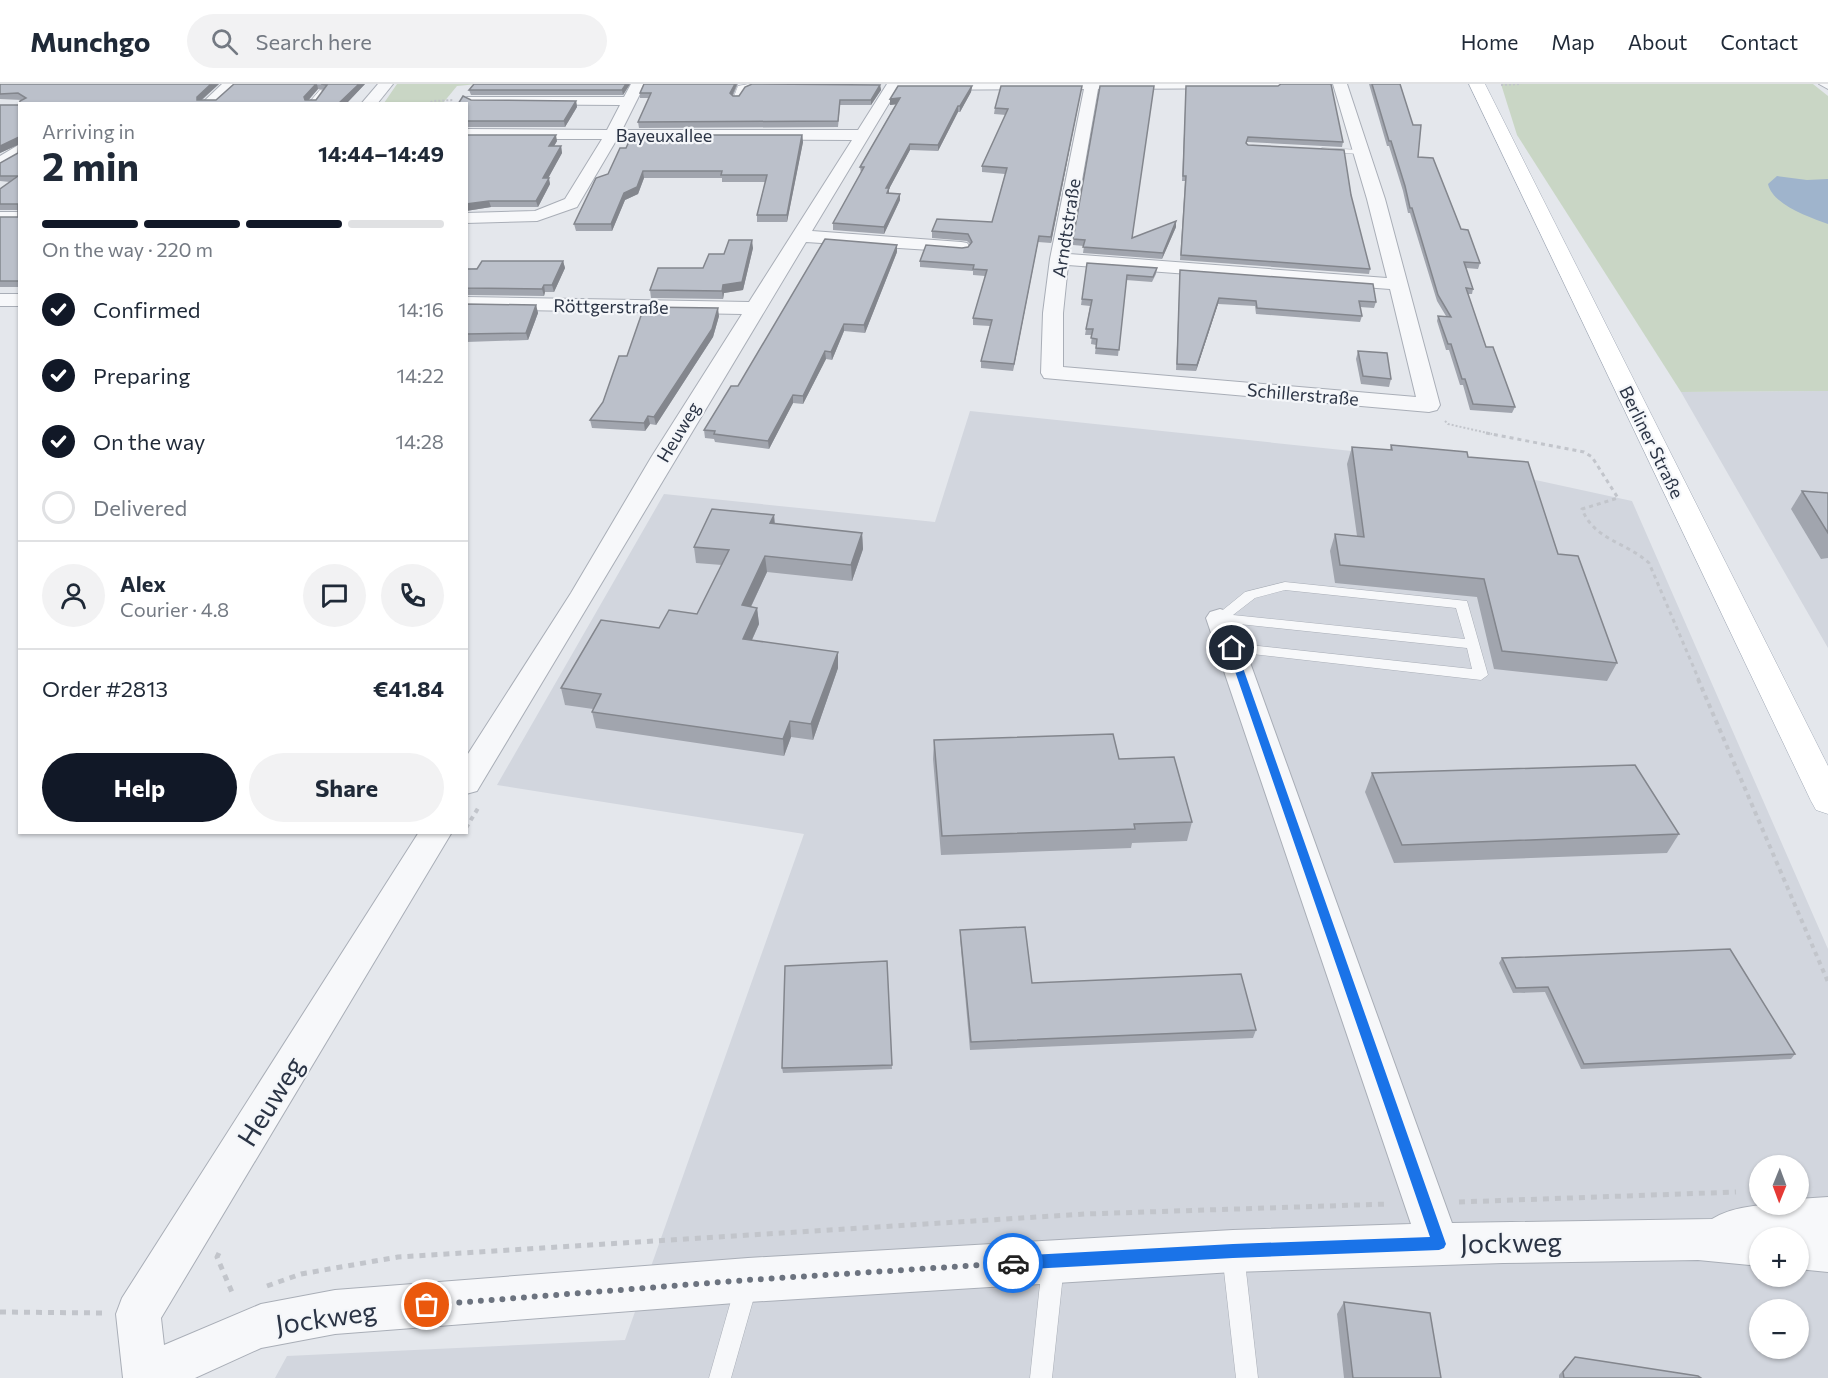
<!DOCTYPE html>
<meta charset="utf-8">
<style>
:root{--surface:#fff;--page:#f2f2f3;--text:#1f2937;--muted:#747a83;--line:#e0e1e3;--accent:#111827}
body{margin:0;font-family:Commissioner,sans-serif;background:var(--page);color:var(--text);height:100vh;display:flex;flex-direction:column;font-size:22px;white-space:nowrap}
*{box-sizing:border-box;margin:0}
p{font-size:20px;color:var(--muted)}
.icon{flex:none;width:33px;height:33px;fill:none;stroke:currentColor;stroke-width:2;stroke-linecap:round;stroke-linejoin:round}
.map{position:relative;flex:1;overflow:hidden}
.sheet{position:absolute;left:18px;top:18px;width:450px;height:732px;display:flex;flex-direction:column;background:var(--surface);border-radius:0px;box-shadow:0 2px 4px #0004}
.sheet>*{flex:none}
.needle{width:39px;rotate:181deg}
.controls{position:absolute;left:1749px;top:1071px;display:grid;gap:12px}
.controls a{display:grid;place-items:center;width:60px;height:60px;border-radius:50%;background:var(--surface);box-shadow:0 2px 4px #0004;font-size:30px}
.pin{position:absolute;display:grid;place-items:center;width:51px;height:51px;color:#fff;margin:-26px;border:3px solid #fff;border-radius:50%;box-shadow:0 2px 6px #0007}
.courier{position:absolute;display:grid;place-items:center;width:60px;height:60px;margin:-30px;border:4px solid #1a73e8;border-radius:50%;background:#fff;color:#222;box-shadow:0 2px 8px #0007}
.headline em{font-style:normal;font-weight:700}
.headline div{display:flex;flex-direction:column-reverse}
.headline{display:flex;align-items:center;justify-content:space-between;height:102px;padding:0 24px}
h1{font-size:39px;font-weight:700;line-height:45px}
.bar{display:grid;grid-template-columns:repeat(4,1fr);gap:9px 6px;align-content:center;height:72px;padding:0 24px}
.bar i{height:8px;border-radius:4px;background:var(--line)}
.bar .selected{background:var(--accent)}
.bar p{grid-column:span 4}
.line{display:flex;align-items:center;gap:15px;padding:0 24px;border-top:2px solid var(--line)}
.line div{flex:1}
.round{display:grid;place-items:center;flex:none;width:63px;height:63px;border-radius:32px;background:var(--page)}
ol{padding:0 24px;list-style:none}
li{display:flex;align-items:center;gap:18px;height:66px}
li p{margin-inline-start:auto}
li .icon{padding:6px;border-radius:50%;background:var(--accent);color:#fff;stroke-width:4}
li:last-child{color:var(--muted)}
li i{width:33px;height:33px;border:3px solid var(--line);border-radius:50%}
.cta{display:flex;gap:12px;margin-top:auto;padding:12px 24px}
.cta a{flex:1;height:69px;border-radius:36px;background:var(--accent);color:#fff;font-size:24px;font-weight:700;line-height:69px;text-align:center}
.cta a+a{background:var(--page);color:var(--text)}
header{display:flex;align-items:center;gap:36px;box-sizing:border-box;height:84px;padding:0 30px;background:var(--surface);border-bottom:2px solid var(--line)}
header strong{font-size:28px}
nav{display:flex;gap:33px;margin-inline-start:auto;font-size:21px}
.search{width:420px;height:54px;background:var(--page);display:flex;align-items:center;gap:15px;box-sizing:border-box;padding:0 21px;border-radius:33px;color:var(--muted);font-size:22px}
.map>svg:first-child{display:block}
.built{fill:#d2d6de;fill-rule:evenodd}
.green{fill:#c9d6c5}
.water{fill:#9fb4cc}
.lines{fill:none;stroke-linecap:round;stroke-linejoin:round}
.service-casing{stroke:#a9aeb7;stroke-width:1}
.minor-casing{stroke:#a9aeb7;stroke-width:2}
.primary-casing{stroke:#a3abb8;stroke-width:1}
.path-far3{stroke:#c2c5cb;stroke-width:2;stroke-dasharray:2 2;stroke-linecap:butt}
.path-far2{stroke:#c2c5cb;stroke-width:3;stroke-dasharray:4 4;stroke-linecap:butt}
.path-far1{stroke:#c2c5cb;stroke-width:4;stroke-dasharray:4.5 4.5;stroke-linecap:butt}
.path{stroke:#c2c5cb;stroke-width:5;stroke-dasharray:6 6;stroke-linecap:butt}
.service{fill:#f7f8fa;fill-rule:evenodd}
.minor{fill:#f7f8fa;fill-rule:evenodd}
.primary{fill:#fff;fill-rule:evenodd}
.wall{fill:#a1a5ae;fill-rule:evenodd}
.shaded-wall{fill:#83868d}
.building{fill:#bbc0ca;stroke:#83868d;stroke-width:1.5}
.route{fill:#1a73e8}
.done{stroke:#6c737f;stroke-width:6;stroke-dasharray:0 10.8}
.labels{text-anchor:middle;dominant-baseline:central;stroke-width:4.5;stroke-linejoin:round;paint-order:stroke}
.far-street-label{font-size:18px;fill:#2b3445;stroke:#f4f6f9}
.near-street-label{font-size:27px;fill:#2b3445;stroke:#f4f6f9}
</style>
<header>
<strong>Munchgo</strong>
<div class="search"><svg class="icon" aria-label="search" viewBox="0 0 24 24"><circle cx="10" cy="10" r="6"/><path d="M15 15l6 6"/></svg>Search here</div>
<nav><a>Home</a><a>Map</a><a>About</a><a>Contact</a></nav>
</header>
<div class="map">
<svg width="1828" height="1294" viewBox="0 0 1828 1294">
<rect width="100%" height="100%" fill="#e4e7ec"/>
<g class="built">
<polygon points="1828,307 1828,564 1681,308"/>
<path d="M970 327 1448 377 1632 417 1828 865V1294H275L287 1272 625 1256 804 750 497 701 664 410 935 438ZM1760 1082H1798V1120H1760ZM1760 1154H1798V1192H1760ZM1760 1226H1798V1264H1760Z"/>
</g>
<g class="green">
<polygon points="397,0 478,0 457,2 443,19 384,19"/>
<polygon points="1501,0 1813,0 1828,12 1828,307 1681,308 1517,51"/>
</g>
<path class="water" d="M1777 92 1807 96 1828 95V140C1809 133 1773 121 1768 100Z"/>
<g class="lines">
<defs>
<g id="service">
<polygon points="749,0 763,0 744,6 739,15 733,15 738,2"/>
<polygon points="320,6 327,8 316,20 308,20"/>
<polygon points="1322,64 1361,66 1365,68 1361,70 1325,68 1321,66"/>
<path d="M1285 498 1467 517 1488 591 1481 596 1226 567 1224 564 1226 561 1231 559 1472 585 1467 564 1220 538 1213 534 1245 508ZM1285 506 1456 524 1465 555 1233 531 1255 514Z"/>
<polygon points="1233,1158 1241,1161 1244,1169 1258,1294 1236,1294 1222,1169 1225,1161"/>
<polygon points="1053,1170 1061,1173 1064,1181 1052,1294 1030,1294 1042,1181 1045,1173"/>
<polygon points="747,1188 755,1191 758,1199 731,1294 709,1294 736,1199 739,1191"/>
</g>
<g id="minor">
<polygon points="222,0 238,0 217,20 201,20"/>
<polygon points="378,0 393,0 377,20 361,20"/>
<path d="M631 0H645L622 46H858L887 0H1284L1277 4 1098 5 1069 170 1387 194 1367 115 1333 0H1347L1385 115 1440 321 1437 326 1429 328 1044 294 1041 289 1043 229 1050 175 1084 5 897 6 812 147 961 158 967 159 970 163 967 167 961 168 806 158 477 707 466 710V673L571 509 652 372 742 230 466 225V213L749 218 852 56 617 55 577 123 537 137 466 139V129L535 127 565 115 602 55H466V45L607 46 620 21 472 20 465 16 467 13H624ZM1068 181 1390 205 1416 313 1063 283V229Z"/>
<polygon points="1819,0 1828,0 1828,5"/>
<polygon points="20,60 20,73 0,84 0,72"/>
<rect x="0" y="128" width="20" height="10"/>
<rect x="0" y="210" width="20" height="12"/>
<path d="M1220 525 1230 528 1234 534 1452 1139 1712 1135C1736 1120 1770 1120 1798 1120V1115L1828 1113V1188L1798 1185V1154H1760V1182L1698 1176 1503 1179 1233 1188 748 1218 335 1250 261 1264 195 1294H123L116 1230 122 1214 419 748H452L161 1234 164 1261 261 1220 335 1206 748 1174 1233 1146 1411 1140 1206 534 1210 528Z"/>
</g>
<polygon id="primary" points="1469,0 1485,0 1828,682 1828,730 1816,726 1811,717"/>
</defs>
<use href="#service" class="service-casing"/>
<use href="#minor" class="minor-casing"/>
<use href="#primary" class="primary-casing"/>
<g class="path-far3">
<polyline points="1501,1 1521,0"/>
<polyline points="427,20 433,17 454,16"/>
<polyline points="1445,337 1448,340 1492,350"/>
</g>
<path class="path-far2" d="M1486 349 1584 368 1592 373 1618 414 1582 425C1594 456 1626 458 1649 479L1699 596"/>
<g class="path-far1">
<polyline points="1698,595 1828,898"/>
<polyline points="466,744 480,721"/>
</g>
<g class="path">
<polyline points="1459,1118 1736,1108"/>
<polyline points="219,1169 217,1173 234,1213"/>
<polyline points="267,1202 301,1190 398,1173 1085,1130 1388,1120"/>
<polyline points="0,1228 104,1229"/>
</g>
<use href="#service" class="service"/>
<use href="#minor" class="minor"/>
<use href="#primary" class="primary"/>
</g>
<g class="wall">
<path d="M0 0H219L202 16H216L234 0H365L346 20H20V203H0V133H18V126H0V105L10 98 0 97V79L18 69 19 60 0 69V21H19L20 17 22 16 0 15ZM318 5 324 6 316 16H308Z"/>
<polygon points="474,0 630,0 623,11 471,11 469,6"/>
<polygon points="644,0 738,0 733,12 880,1 881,6 871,21 840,21 838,43 639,44 638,38 649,14 640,14 640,9"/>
<polygon points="1369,0 1400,0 1418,73 1480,179 1478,185 1466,184 1473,205 1472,210 1468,210 1486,263 1515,323 1512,329 1470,326 1463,301 1460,301 1449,266 1446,266 1437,237 1438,232 1446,232 1437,217 1410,129 1408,129 1403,107 1389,62 1387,62"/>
<polygon points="972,2 971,8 960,28 958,28 938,67 910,66 889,105 889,109 900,110 900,116 884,150 833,146 833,139 861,89 860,83 896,20 890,21 890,15"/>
<polygon points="1082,2 1051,159 1038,158 1013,287 981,284 981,277 990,242 973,241 973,234 985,192 973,191 973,187 920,183 920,177 968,163 970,160 967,157 932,154 932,147 992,138 1005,90 982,88 982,82 1006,31 994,30 995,24"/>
<polygon points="1186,2 1278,2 1343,58 1342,63 1247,58 1246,60 1351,111 1370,185 1369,190 1180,176 1185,97 1182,97"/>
<polygon points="471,16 576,17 577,23 565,43 466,43 466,20"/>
<polygon points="466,51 557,57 554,62 561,62 562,69 548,94 550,100 538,123 491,123 466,127"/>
<polygon points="802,51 803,58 787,138 757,138 757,131 765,98 722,98 722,94 644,94 638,110 625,116 612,147 576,147 574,140 596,94"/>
<polygon points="1176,143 1162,175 1083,169 1084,162 1073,161 1073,155 1132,154"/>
<polygon points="753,164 743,206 724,209 723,215 651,214 650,206 703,184 724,170"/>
<polygon points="897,168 865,249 844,247 832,276 826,275 803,320 793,319 769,365 715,358 714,355 705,354 704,346 738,302"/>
<polygon points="563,177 565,184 554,208 545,208 544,212 466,211 466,185"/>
<polygon points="1087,179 1157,184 1156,190 1152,198 1126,196 1118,272 1095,270 1096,261 1091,260 1092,251 1085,251 1090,222 1081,221"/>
<polygon points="1180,186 1376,218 1374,224 1360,223 1362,232 1360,238 1256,230 1255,222 1218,220 1196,287 1176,286"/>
<polygon points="466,220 536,221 538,229 528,256 466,258"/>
<polygon points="719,232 713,253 656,341 650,340 645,347 592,344 590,336 603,318 627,272"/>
<polygon points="1358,267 1391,295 1389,303 1361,300 1356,275"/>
<polygon points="1391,361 1468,373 1558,470 1617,579 1607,597 1494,585 1477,513 1335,499 1330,467 1335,450 1357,452 1347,380 1352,363 1390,366"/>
<polygon points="1802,407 1828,409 1828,474 1821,475 1791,425"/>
<polygon points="774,431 775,440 862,449 863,465 852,497 767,488 751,523 757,524 759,540 752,556 838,584 813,656 791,653 784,672 596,644 592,628 593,625 565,621 561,604 659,544 697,530 722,481 696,479 694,463"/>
<polygon points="934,656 1119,675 1192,738 1187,757 1132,759 1131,764 941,771 933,675"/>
<polygon points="1372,689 1679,750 1667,769 1394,779 1365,708"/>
<polygon points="960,846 1032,899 1256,946 1253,954 970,966 960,854"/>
<polygon points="1502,874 1795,970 1791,975 1581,985 1545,908 1513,909 1499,879"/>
<polygon points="887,877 892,985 783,989 782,984"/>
<polygon points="1344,1218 1441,1294 1344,1294 1337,1230"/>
<polygon points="1575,1273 1701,1294 1559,1294 1559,1291"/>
</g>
<g class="shaded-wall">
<polygon points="211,0 219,0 199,18 197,16 197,13"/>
<polygon points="316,0 317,0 318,5 306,19 304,13"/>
<polygon points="359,0 365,0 346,20 338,20"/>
<polygon points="626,0 630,0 623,11 622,6"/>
<polygon points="735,0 737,0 731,14 730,9"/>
<polygon points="880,1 881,6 871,21 871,16"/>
<polygon points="972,2 971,8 960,28 960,22"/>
<polygon points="1082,2 1081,7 1051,159 1051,153"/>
<polygon points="900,14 900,20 890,21 890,15"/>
<polygon points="576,17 577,23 565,43 564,37"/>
<polygon points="958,22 958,28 938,67 938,61"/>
<polygon points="556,51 557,57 550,69 549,62"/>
<polygon points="802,51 803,58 787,138 787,131"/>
<polygon points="19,53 20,60 0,69 0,62"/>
<polygon points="910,60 910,66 889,105 889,111 887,116 886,104"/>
<polygon points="561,62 562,69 545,100 543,94"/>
<polygon points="643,87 644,94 638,110 625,116 612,147 611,140 624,109"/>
<polygon points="549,94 550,100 538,123 536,117"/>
<polygon points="900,110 900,116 884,150 884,143"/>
<polygon points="489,117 491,123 466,127 466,120"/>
<polygon points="1176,137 1176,143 1162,175 1163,169"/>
<polygon points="1039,152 1038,158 1013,287 1014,280"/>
<polygon points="752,156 753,164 743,206 724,209 723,215 722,207 723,201"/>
<polygon points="897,161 897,168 865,249 864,241"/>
<polygon points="563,177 565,184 554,208 552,201"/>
<polygon points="544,201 545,208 544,212 542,205"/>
<polygon points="1219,214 1218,220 1196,287 1197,281"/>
<polygon points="536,221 538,229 528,256 526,249"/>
<polygon points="718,224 719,232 713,253 656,341 654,333"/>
<polygon points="844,240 844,247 832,276 831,268"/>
<polygon points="825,267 826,275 803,320 803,312"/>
<polygon points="793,311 793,319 769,365 768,357"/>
<polygon points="648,332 650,340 645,347 644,339"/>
<polygon points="774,431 775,447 770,439"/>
<polygon points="862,449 863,465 852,497 851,481"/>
<polygon points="765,472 767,488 744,537 742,521"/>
<polygon points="757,524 759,540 745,571 743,555"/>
<polygon points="838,568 838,584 813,656 811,640"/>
<polygon points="790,637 791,653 784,672 783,655"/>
</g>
<g class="building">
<polygon points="0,0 211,0 197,13 197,16 216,16 234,0 316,0 304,13 305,16 316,16 327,1 321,0 359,0 338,20 20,20 20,197 0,197 0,133 18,133 18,120 0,120 0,105 18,92 0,92 0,79 18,69 19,53 0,62 0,21 19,21 20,17 26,14 18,9 0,10"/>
<polygon points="474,0 626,0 622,6 469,6"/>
<polygon points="644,0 735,0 730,9 733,12 739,12 745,3 752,0 880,1 871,16 840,16 838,37 638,38 651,9 640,9"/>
<polygon points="1281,0 1331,0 1343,58 1248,53 1246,59 1248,61 1344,66 1351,111 1370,185 1181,171 1186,92 1183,92 1186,2 1278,2"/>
<polygon points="1372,0 1400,0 1413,41 1421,41 1418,73 1433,74 1461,145 1468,146 1480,179 1464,178 1473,205 1466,204 1486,263 1493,263 1515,323 1473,320 1465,295 1462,295 1451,260 1448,260 1438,232 1451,233 1438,211 1412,124 1410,124 1405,102 1391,57 1389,57"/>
<polygon points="898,2 972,2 960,22 958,22 938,61 910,60 886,104 889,104 887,109 900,110 884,143 833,139 864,83 860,83 900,14 890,15"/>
<polygon points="1001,2 1082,2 1051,153 1039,152 1014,280 981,277 992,236 973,234 987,186 973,185 974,181 920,177 926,161 962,164 968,163 972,158 968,150 932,147 937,135 992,138 1007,84 982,82 1008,25 995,24"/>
<polygon points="1100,2 1154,2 1132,154 1176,137 1163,169 1083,163 1085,156 1073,155"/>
<polygon points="463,12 471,16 576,17 564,37 466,37 466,20 458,20"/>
<polygon points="466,51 556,51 549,62 561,62 543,94 549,94 536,117 489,117 466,120"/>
<polygon points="632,51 802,51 787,131 757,131 767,91 721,91 722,87 643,87 637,103 624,109 611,140 574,140 596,94 608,90 620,64 626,64"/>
<polygon points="825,155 897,161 864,241 844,240 831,268 825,267 803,312 793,311 768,357 714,350 715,347 704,346 731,302 738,302"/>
<polygon points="729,156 752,156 742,198 723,201 722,207 650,206 658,184 703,184 709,170 724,170"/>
<polygon points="482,177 563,177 552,201 544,201 542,205 466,204 466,185 477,185"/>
<polygon points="1087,179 1157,184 1153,193 1127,191 1119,266 1096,264 1097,255 1091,254 1093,245 1086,245 1092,216 1082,215"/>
<polygon points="1180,186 1373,200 1376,218 1359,217 1362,232 1257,224 1256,217 1219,214 1197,281 1177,280"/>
<polygon points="466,220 536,221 526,249 466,250"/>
<polygon points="644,223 718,224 712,245 654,333 648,332 644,339 590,336 603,318 619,272 627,272"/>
<polygon points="1358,267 1387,269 1391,295 1363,292"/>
<polygon points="1391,361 1467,368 1468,373 1528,378 1558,470 1578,472 1617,579 1502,567 1484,495 1340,481 1335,450 1364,453 1352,363 1392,366"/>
<polygon points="1802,407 1828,409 1828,449"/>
<polygon points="712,425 774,431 770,439 862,449 851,481 765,472 742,521 757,524 743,555 838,568 811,640 790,637 783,655 592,628 601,610 561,604 601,536 659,544 669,526 697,530 729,466 694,463"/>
<polygon points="1113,650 1119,675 1174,673 1192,738 1134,740 1135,745 942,752 934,656"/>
<polygon points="1635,681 1679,750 1402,761 1372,689"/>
<polygon points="1025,843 1032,899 1241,890 1256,946 971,958 960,846"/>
<polygon points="1730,865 1795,970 1584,980 1548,903 1516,904 1502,874"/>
<polygon points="887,877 892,981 782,984 785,882"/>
<polygon points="1344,1218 1430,1229 1441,1294 1353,1294"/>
<polygon points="1575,1273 1698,1292 1701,1294 1564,1294 1563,1288"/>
</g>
<polygon class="route" points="1228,562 1236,564 1446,1160 1444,1164 1439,1166 1233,1174 1013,1186 1008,1184 1006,1179 1008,1174 1013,1172 1233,1160 1430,1153 1227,564"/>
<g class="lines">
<polyline class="done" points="427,1221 748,1196 1013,1179"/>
</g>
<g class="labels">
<g class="far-street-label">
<text x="664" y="51">Bayeuxallee</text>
<text transform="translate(1066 144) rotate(-81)">Arndtstraße</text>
<text transform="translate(611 222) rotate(1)">Röttgerstraße</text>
<text transform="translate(1303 310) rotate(5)">Schillerstraße</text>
<text transform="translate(678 348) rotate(-59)">Heuweg</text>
<text transform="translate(1652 358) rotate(64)">Berliner Straße</text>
</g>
<g class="near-street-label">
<text transform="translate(270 1017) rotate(-58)">Heuweg</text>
<text transform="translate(1511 1158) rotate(-1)">Jockweg</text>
<text transform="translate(326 1233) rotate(-8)">Jockweg</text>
</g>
</g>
</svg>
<div class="controls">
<a><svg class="needle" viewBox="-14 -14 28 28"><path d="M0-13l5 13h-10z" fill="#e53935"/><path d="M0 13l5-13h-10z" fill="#747a83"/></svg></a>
<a>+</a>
<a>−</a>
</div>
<div class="pin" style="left:427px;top:1221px;background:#ea580c"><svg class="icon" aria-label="bag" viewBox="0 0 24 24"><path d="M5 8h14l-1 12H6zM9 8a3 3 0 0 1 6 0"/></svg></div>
<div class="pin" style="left:1232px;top:564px;background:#1f2937"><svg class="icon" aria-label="home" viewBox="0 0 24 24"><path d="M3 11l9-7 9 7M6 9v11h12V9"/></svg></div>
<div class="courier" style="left:1013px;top:1179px"><svg class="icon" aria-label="car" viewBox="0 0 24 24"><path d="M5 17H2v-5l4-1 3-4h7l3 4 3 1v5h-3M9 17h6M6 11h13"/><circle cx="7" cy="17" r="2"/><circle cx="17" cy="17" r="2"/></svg></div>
<section class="sheet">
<div class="headline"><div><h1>2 min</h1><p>Arriving in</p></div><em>14:44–14:49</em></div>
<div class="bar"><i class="selected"></i><i class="selected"></i><i class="selected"></i><i></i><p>On the way · 220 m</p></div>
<ol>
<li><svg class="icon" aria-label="check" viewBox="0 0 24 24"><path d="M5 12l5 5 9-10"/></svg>Confirmed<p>14:16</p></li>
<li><svg class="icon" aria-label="check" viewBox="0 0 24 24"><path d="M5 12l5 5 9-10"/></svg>Preparing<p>14:22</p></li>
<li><svg class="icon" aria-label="check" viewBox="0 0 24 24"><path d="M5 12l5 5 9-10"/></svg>On the way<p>14:28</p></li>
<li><i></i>Delivered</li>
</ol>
<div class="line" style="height:108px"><a class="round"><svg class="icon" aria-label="person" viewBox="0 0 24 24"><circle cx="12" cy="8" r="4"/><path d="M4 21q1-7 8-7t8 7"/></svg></a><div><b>Alex</b><p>Courier · 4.8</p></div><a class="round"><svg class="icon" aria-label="chat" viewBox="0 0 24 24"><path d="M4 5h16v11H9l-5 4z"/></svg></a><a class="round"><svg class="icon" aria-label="phone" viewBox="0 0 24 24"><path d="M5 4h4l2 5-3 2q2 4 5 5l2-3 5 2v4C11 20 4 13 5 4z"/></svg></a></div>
<div class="line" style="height:78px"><div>Order #2813</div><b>€41.84</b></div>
<div class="cta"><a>Help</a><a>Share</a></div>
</section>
</div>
